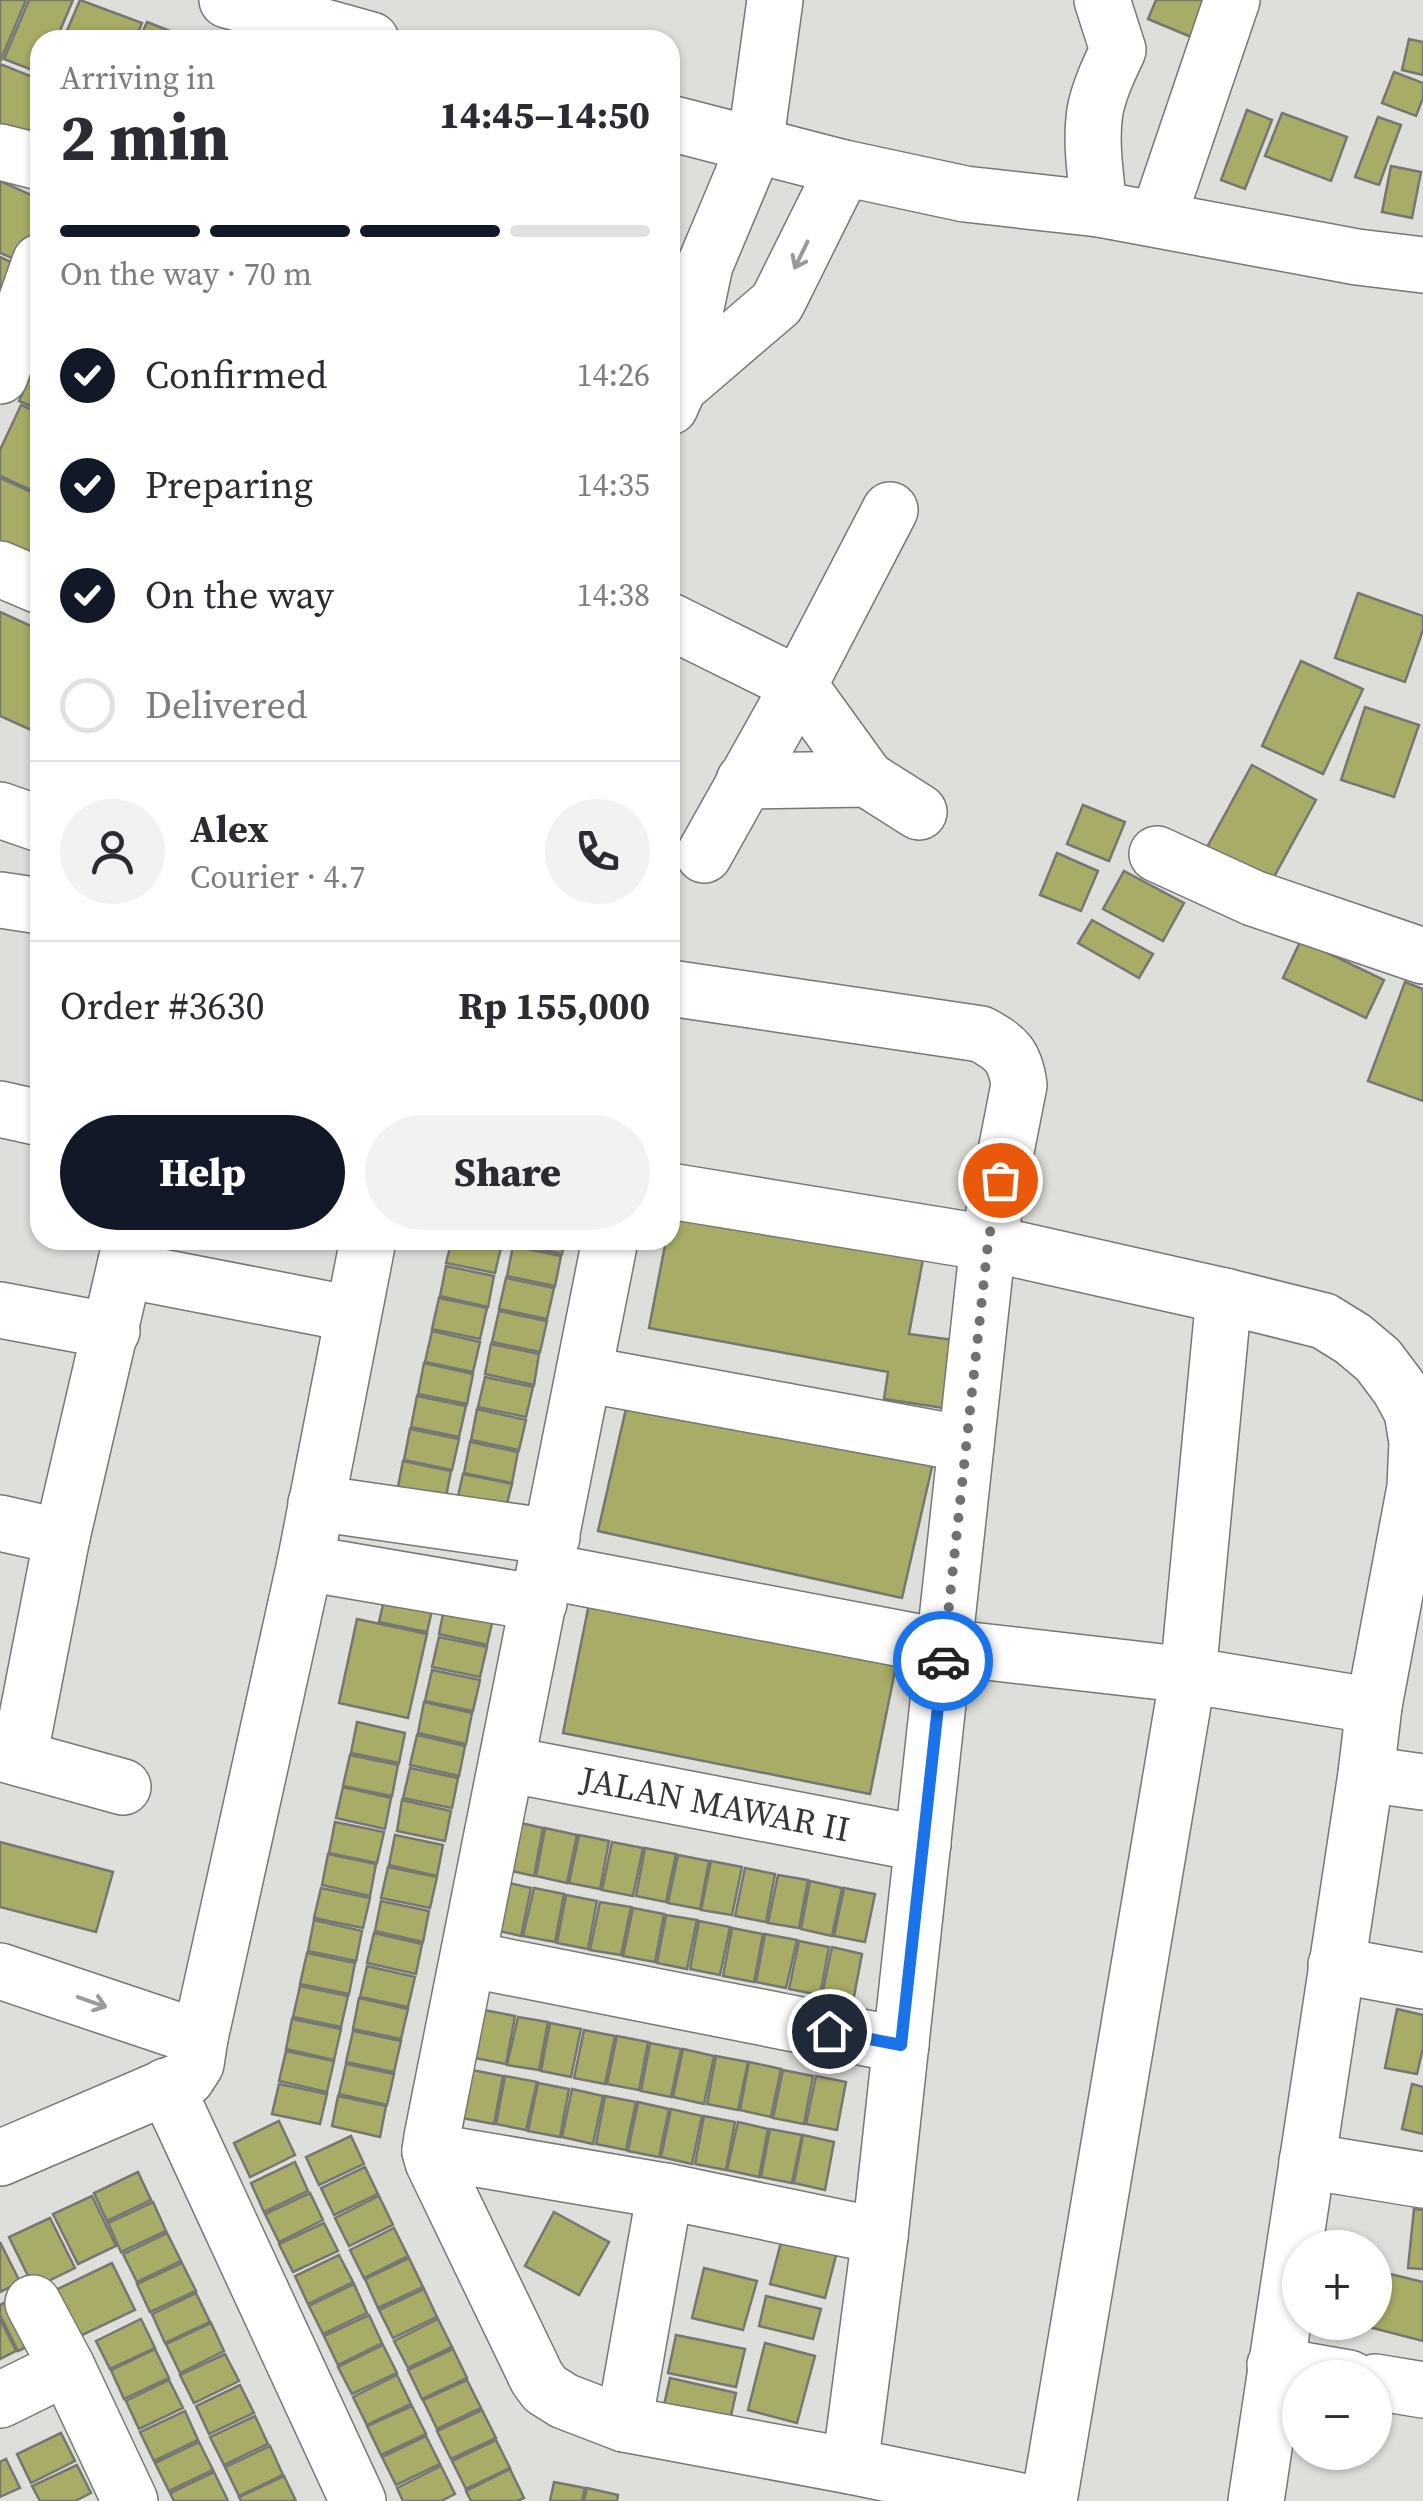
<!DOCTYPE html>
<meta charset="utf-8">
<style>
:root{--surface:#fff;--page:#f2f2f3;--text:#2b2b33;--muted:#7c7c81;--line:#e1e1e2;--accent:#111827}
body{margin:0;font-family:"Source Serif 4",serif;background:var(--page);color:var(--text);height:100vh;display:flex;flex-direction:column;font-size:38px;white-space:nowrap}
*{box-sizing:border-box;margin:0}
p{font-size:32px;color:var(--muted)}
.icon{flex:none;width:55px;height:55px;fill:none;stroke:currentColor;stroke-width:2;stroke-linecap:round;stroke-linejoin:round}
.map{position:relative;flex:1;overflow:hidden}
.sheet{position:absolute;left:30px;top:30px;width:650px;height:1220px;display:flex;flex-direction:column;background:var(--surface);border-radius:30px;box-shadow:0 2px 8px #0004}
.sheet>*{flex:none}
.fabs{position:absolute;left:1282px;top:2230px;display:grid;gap:20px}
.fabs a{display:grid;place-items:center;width:110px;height:110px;border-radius:50%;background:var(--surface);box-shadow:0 2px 8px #0004;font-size:50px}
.pin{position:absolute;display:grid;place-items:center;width:85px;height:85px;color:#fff;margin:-42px;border:5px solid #fff;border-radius:50%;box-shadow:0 2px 10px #0007}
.courier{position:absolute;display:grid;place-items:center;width:100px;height:100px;margin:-50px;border:8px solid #1a73e8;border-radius:50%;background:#fff;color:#222;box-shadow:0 2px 12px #0007}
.headline em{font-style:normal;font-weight:800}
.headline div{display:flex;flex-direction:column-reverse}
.headline{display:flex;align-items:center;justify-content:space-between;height:170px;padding:0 30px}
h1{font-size:65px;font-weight:800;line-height:75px}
.bar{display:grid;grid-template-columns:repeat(4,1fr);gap:15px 10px;align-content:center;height:120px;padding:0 30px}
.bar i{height:12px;border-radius:8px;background:var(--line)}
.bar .selected{background:var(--accent)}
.bar p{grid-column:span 4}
.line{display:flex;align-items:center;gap:25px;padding:0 30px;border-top:2px solid var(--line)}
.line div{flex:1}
.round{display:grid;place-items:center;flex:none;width:105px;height:105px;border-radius:52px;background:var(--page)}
ol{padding:0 30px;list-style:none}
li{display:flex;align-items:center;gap:30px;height:110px}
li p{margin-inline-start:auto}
li .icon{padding:10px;border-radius:50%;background:var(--accent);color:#fff;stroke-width:4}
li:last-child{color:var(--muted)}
li i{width:55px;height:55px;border:5px solid var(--line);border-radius:50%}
.action{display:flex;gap:20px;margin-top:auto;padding:20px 30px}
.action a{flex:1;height:115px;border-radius:60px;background:var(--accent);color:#fff;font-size:40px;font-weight:800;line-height:115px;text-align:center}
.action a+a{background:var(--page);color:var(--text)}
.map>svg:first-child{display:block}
.building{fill:#a9ac66;stroke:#767773;stroke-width:2.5}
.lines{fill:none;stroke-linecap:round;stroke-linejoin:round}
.minor-casing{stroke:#777774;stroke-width:58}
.minor{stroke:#fff;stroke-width:55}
.oneway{stroke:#9a9a9a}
.done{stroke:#71716f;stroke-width:10;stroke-dasharray:0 18}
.route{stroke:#1a73e8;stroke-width:12}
.labels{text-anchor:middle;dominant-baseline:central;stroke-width:9;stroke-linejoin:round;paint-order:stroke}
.street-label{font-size:35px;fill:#363635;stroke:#dedfdb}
</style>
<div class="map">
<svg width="1423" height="2501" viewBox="0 0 1423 2501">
<rect width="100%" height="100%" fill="#dedfdb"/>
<g class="building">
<polygon points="0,0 26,0 0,62"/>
<polygon points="29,0 73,0 56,40 40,40 40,73 4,59"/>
<polygon points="80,0 142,23 135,40 63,40"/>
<polygon points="1156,0 1201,0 1211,4 1196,39 1148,19"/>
<polygon points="147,22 193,40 139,40"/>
<polygon points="1409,39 1423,42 1423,75 1402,70"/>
<polygon points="0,64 40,80 40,106 20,154 0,146"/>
<polygon points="1394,72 1423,83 1423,98 1416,116 1382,103"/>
<polygon points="1247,110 1272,120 1245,189 1221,180"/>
<polygon points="1282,113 1347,137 1331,181 1265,156"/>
<polygon points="1378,117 1401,125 1379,185 1355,177"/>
<polygon points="1391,166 1421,172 1412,218 1382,212"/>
<polygon points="0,181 40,199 40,228 24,263 0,253"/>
<polygon points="0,257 24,268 0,316"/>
<polygon points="40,354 40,410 19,401"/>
<polygon points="21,405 40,413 40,494 0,476 0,450"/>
<polygon points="0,478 40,496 40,577 0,559"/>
<polygon points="1358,593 1423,616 1423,630 1405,682 1335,658"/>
<polygon points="0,612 40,630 40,734 0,716"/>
<polygon points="1301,661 1363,689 1323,774 1262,746"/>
<polygon points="1365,707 1419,725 1394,797 1341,780"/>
<polygon points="1252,765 1316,800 1264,895 1200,860"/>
<polygon points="1083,805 1125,822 1109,861 1067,844"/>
<polygon points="1057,853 1098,871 1081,911 1040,895"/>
<polygon points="1124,871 1184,903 1163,941 1103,909"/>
<polygon points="1092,920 1153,954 1139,978 1078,943"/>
<polygon points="1301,940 1384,980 1366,1018 1283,978"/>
<polygon points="1405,982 1423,989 1423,1101 1368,1081"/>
<polygon points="671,1213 923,1259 909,1334 961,1341 950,1409 884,1399 888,1372 649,1328 666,1240 670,1240"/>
<polygon points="452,1240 489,1240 502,1243 495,1273 446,1263"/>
<polygon points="514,1240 565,1240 562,1254 513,1243"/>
<polygon points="513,1246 561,1256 555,1286 507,1276"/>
<polygon points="446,1266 494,1276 488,1307 440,1296"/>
<polygon points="506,1278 554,1288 547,1319 499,1309"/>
<polygon points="439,1298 487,1308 480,1339 432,1329"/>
<polygon points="499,1311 547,1321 540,1352 492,1342"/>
<polygon points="432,1331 480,1342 473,1372 425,1362"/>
<polygon points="491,1344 539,1354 534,1385 485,1374"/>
<polygon points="424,1363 473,1374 467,1404 418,1394"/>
<polygon points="485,1377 533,1387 526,1417 478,1407"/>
<polygon points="630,1391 934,1458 902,1598 598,1531"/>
<polygon points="417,1396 466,1406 459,1437 411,1427"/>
<polygon points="477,1409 526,1420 519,1450 471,1440"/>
<polygon points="410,1429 459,1439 452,1470 404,1460"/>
<polygon points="470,1442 518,1452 512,1483 464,1473"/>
<polygon points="403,1461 451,1471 445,1502 397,1492"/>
<polygon points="463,1474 512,1484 504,1515 456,1505"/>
<polygon points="386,1591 434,1602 427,1632 379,1622"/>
<polygon points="590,1599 897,1661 870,1794 563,1733"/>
<polygon points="445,1604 494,1614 487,1645 439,1634"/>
<polygon points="357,1619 427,1634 408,1718 339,1703"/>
<polygon points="439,1637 487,1647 480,1677 432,1667"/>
<polygon points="432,1670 480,1680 473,1711 425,1701"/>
<polygon points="424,1702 472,1713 466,1744 418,1733"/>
<polygon points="357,1722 405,1733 399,1763 351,1753"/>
<polygon points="417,1735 465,1746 459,1776 410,1765"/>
<polygon points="350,1755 398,1765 392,1796 343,1786"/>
<polygon points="410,1768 458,1778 452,1808 403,1798"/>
<polygon points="343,1787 391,1798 385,1829 336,1818"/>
<polygon points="402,1800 451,1811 445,1841 397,1831"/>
<polygon points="512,1821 543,1828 534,1876 503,1869"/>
<polygon points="335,1822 384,1832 377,1863 329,1853"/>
<polygon points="545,1828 577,1835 567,1883 536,1876"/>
<polygon points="395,1835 443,1845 437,1876 389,1865"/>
<polygon points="579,1835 609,1841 600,1889 569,1883"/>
<polygon points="0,1842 113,1872 96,1932 0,1907"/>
<polygon points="612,1842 643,1848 633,1896 602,1890"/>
<polygon points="645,1848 676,1854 666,1902 636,1896"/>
<polygon points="328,1854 376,1864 370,1896 322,1885"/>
<polygon points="678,1855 709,1861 700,1909 668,1903"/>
<polygon points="711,1861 742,1867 732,1915 701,1910"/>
<polygon points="388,1867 437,1877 430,1908 381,1898"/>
<polygon points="745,1868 775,1874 766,1922 735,1916"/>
<polygon points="778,1875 808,1880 799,1928 768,1923"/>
<polygon points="500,1881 531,1888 521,1936 491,1929"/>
<polygon points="810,1881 842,1888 832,1936 801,1929"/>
<polygon points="321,1888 370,1898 363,1928 314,1918"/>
<polygon points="534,1888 564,1894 555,1942 523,1936"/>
<polygon points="844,1888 875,1894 865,1942 834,1936"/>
<polygon points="566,1895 597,1901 588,1949 557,1943"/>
<polygon points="381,1901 429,1911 423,1942 375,1931"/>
<polygon points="600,1902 631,1907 621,1955 590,1950"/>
<polygon points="633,1908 664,1914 655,1962 623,1956"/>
<polygon points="666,1915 697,1920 687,1969 657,1963"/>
<polygon points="314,1920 362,1931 356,1961 308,1951"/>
<polygon points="699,1921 730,1927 720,1975 690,1969"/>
<polygon points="732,1928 763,1934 754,1982 723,1976"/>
<polygon points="374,1933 422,1944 416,1974 367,1963"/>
<polygon points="765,1934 797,1940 786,1988 756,1982"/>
<polygon points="799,1941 829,1947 820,1995 789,1989"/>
<polygon points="832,1947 862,1954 853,2002 822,1995"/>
<polygon points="307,1953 355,1963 349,1994 300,1984"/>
<polygon points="367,1966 415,1977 408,2007 360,1997"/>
<polygon points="300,1986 348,1996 341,2027 293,2017"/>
<polygon points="359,1998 408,2009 401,2039 353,2029"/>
<polygon points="1397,2009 1423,2015 1423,2048 1417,2074 1385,2068"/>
<polygon points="484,2010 515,2016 506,2064 475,2058"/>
<polygon points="518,2017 548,2022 539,2070 507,2065"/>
<polygon points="292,2019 341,2029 334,2060 286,2049"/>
<polygon points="550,2023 581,2029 571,2077 541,2071"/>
<polygon points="584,2030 615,2036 605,2084 574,2078"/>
<polygon points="353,2031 401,2041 394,2072 346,2062"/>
<polygon points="617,2036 648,2042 639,2090 607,2084"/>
<polygon points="650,2043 681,2049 671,2097 641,2091"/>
<polygon points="683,2049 714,2056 704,2104 673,2097"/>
<polygon points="286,2051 334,2061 327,2092 279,2081"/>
<polygon points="716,2056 748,2062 738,2110 707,2104"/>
<polygon points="749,2062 781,2069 771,2117 740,2110"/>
<polygon points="346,2064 394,2074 387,2105 339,2094"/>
<polygon points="472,2070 503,2076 494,2124 462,2118"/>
<polygon points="783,2070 813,2076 804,2124 773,2118"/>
<polygon points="505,2076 537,2082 526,2130 496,2124"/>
<polygon points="816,2076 846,2082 837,2130 806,2124"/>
<polygon points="538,2083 569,2089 560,2137 528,2131"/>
<polygon points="279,2084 327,2094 320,2124 272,2114"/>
<polygon points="1412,2084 1423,2087 1423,2134 1402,2129"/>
<polygon points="572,2089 603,2096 593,2144 562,2137"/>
<polygon points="338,2096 386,2106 380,2137 332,2126"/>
<polygon points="605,2096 636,2102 626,2150 596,2144"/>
<polygon points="638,2102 669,2109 659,2157 628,2151"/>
<polygon points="671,2109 702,2116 692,2164 661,2157"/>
<polygon points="704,2116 735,2122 726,2170 695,2164"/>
<polygon points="279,2121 295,2155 250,2177 234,2143"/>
<polygon points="738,2122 768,2129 759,2177 727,2170"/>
<polygon points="770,2129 802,2135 792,2183 761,2177"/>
<polygon points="803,2135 834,2142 825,2190 794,2183"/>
<polygon points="351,2136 364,2164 319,2185 306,2157"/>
<polygon points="295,2162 308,2191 264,2212 251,2183"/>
<polygon points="365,2167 378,2194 334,2215 321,2188"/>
<polygon points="138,2172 151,2200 107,2221 94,2193"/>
<polygon points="310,2193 323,2220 279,2242 265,2214"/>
<polygon points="92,2196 116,2246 78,2264 53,2214"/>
<polygon points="379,2196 393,2225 349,2246 335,2218"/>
<polygon points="153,2202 166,2231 121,2252 108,2223"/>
<polygon points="1414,2209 1423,2210 1423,2269 1408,2268"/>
<polygon points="554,2212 609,2242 579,2295 525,2266"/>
<polygon points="50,2218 75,2268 34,2288 9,2237"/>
<polygon points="324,2223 338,2251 293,2272 279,2244"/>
<polygon points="394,2228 408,2256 364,2278 350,2250"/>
<polygon points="784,2231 839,2244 825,2298 770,2284"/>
<polygon points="167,2233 181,2261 137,2282 123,2254"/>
<polygon points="0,2242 20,2282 0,2292"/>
<polygon points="339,2255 353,2282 308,2304 295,2276"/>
<polygon points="409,2258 423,2287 378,2308 365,2279"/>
<polygon points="112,2263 135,2310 61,2345 39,2298"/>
<polygon points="182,2263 196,2291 150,2312 137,2284"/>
<polygon points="704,2268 757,2281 743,2330 692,2318"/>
<polygon points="1382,2272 1423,2282 1423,2341 1369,2327 1370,2322 1375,2322 1375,2302"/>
<polygon points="354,2284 367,2313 323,2334 309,2306"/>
<polygon points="424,2289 437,2317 393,2338 379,2310"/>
<polygon points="24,2293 46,2338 18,2351 0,2315 0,2305"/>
<polygon points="196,2293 210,2322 165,2343 152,2314"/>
<polygon points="766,2296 821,2309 813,2339 759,2326"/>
<polygon points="369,2315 382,2343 338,2365 324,2336"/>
<polygon points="0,2319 16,2351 0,2359"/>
<polygon points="141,2319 155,2348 110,2369 96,2341"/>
<polygon points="438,2319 452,2347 408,2368 394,2341"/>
<polygon points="211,2323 224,2351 180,2373 166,2344"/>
<polygon points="676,2335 745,2349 736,2387 668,2373"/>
<polygon points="765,2343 815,2356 797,2423 748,2410"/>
<polygon points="383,2345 397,2373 352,2394 338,2367"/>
<polygon points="155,2349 169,2378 124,2399 111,2370"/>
<polygon points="453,2349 467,2378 422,2399 408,2370"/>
<polygon points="225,2354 239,2381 194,2403 180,2375"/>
<polygon points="397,2375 411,2404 367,2425 353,2397"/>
<polygon points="670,2378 736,2393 727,2434 661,2419"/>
<polygon points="169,2380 183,2408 139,2429 126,2401"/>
<polygon points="467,2380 481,2408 437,2429 423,2400"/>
<polygon points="240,2385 254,2413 209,2434 196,2406"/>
<polygon points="412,2406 426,2434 381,2455 367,2426"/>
<polygon points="482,2410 496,2438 451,2459 437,2431"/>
<polygon points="185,2411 198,2440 154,2461 140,2432"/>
<polygon points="255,2416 268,2444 224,2465 210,2437"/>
<polygon points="61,2433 75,2461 31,2483 17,2454"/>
<polygon points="426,2436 440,2464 396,2485 382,2457"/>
<polygon points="496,2440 510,2468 466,2489 452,2461"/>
<polygon points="199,2442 213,2470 169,2491 155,2463"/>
<polygon points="270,2446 283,2475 239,2496 225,2467"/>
<polygon points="6,2459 20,2488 0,2497 0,2462"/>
<polygon points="77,2465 91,2493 75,2501 40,2501 32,2486"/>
<polygon points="441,2466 455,2494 441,2501 403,2501 397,2488"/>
<polygon points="510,2469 524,2498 517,2501 471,2501 466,2491"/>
<polygon points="214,2472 228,2501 174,2501 170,2493"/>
<polygon points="284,2476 296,2501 241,2501 239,2497"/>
<polygon points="554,2482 585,2488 582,2501 550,2501"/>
<polygon points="587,2488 618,2495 617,2501 584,2501"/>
</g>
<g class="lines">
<defs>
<g id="minor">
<polyline points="227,0 371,40"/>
<polyline points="670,123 844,168 965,194 1099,209 1357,257 1423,265"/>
<polyline points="0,152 40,162"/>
<path d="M1099 209C1096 177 1090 143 1095 111 1099 90 1109 69 1118 50L1102 0"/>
<polyline points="1158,218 1232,0"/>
<polyline points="0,376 40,262"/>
<polyline points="679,387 777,303 844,168"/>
<polyline points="670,407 679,387 705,265 755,146 775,0"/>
<polyline points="0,569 40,586"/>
<polyline points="670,621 799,685 867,779"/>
<polyline points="744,781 867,779 919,812"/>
<polyline points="0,810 40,824"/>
<polyline points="1157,854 1253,898 1423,956"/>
<polyline points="704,855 799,685 890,510"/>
<polyline points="0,900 40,906"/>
<path d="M670 988 981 1034C1006 1048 1015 1055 1019 1085L988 1243 880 2236 850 2466"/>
<polyline points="0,1109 40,1118"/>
<polyline points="670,1191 988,1243 1224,1296 1324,1321 1353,1339 1378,1360 1399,1388 1412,1412 1417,1442 1415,1487 1374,1706 1366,1774 1256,2501"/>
<polyline points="610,1240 432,2137 430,2151 433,2162 537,2378 545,2389 564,2401 624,2424 850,2466 1021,2501"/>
<polyline points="125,1270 352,1314"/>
<polyline points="0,1310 112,1331"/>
<polyline points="584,1374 966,1444"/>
<polyline points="316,1503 552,1537"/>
<polyline points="0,1523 62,1537"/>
<polyline points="305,1563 539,1603"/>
<polyline points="545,1571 944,1647 1188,1675 1374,1706"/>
<polyline points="0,1753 123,1787"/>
<polyline points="19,1758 62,1537 131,1240"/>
<path id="s1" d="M507 1764 923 1844"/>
<polyline points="1366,1774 1423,1782"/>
<polyline points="468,1959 901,2045"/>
<polyline points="1336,1965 1423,1981"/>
<polyline points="0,1971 200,2038"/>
<polyline points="166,2086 358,2501"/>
<polyline points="430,2151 665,2191 880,2236"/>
<polyline points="0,2158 187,2078 196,2064 200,2038 305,1563 368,1240"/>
<polyline points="1307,2161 1423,2180"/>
<polyline points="33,2303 67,2367 130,2501"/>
<polyline points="1275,2365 1349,2378"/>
<polyline points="1375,2382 1423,2390"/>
<polyline points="0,2400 67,2367"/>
<polyline points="624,2424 665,2191"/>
<polyline points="1049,2501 1188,1675 1224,1296"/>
</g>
</defs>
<use href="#minor" class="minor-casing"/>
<use href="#minor" class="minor"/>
</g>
<defs><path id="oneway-shaft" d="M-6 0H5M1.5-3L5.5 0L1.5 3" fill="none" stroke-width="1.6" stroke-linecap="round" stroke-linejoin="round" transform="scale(2.5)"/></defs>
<g class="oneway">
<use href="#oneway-shaft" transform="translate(801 255) rotate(116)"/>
<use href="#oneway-shaft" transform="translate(92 2002) rotate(19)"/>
</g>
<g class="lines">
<polyline class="done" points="943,1661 988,1243 1000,1180"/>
<polyline class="route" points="829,2031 901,2045 943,1661"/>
</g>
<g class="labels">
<g class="street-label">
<text stroke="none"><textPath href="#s1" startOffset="212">JALAN MAWAR II</textPath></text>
</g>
</g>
</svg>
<div class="fabs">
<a>+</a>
<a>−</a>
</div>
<div class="pin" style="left:1000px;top:1180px;background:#ea580c"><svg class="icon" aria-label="bag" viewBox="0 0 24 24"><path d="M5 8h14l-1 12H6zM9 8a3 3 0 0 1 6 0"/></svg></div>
<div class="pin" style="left:829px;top:2031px;background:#1f2937"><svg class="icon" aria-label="home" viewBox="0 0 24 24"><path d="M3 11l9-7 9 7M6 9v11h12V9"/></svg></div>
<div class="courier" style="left:943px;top:1661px"><svg class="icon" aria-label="car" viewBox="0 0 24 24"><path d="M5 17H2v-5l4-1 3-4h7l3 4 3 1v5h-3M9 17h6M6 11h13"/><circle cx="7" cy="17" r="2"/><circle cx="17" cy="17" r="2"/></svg></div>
<section class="sheet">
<div class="headline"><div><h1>2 min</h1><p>Arriving in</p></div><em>14:45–14:50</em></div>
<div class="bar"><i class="selected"></i><i class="selected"></i><i class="selected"></i><i></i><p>On the way · 70 m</p></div>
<ol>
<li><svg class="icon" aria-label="check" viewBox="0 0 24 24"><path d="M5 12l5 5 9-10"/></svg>Confirmed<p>14:26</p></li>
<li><svg class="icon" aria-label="check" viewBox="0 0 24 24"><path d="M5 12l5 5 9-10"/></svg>Preparing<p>14:35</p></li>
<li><svg class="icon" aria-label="check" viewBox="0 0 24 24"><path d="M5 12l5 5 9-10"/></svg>On the way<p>14:38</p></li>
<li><i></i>Delivered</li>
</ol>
<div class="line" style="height:180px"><a class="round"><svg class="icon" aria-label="person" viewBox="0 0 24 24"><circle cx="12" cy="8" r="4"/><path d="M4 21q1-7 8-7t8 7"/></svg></a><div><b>Alex</b><p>Courier · 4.7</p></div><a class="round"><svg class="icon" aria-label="phone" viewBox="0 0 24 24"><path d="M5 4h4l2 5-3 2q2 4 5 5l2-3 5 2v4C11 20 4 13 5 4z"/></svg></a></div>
<div class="line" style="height:130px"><div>Order #3630</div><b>Rp 155,000</b></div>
<div class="action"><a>Help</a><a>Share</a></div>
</section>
</div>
